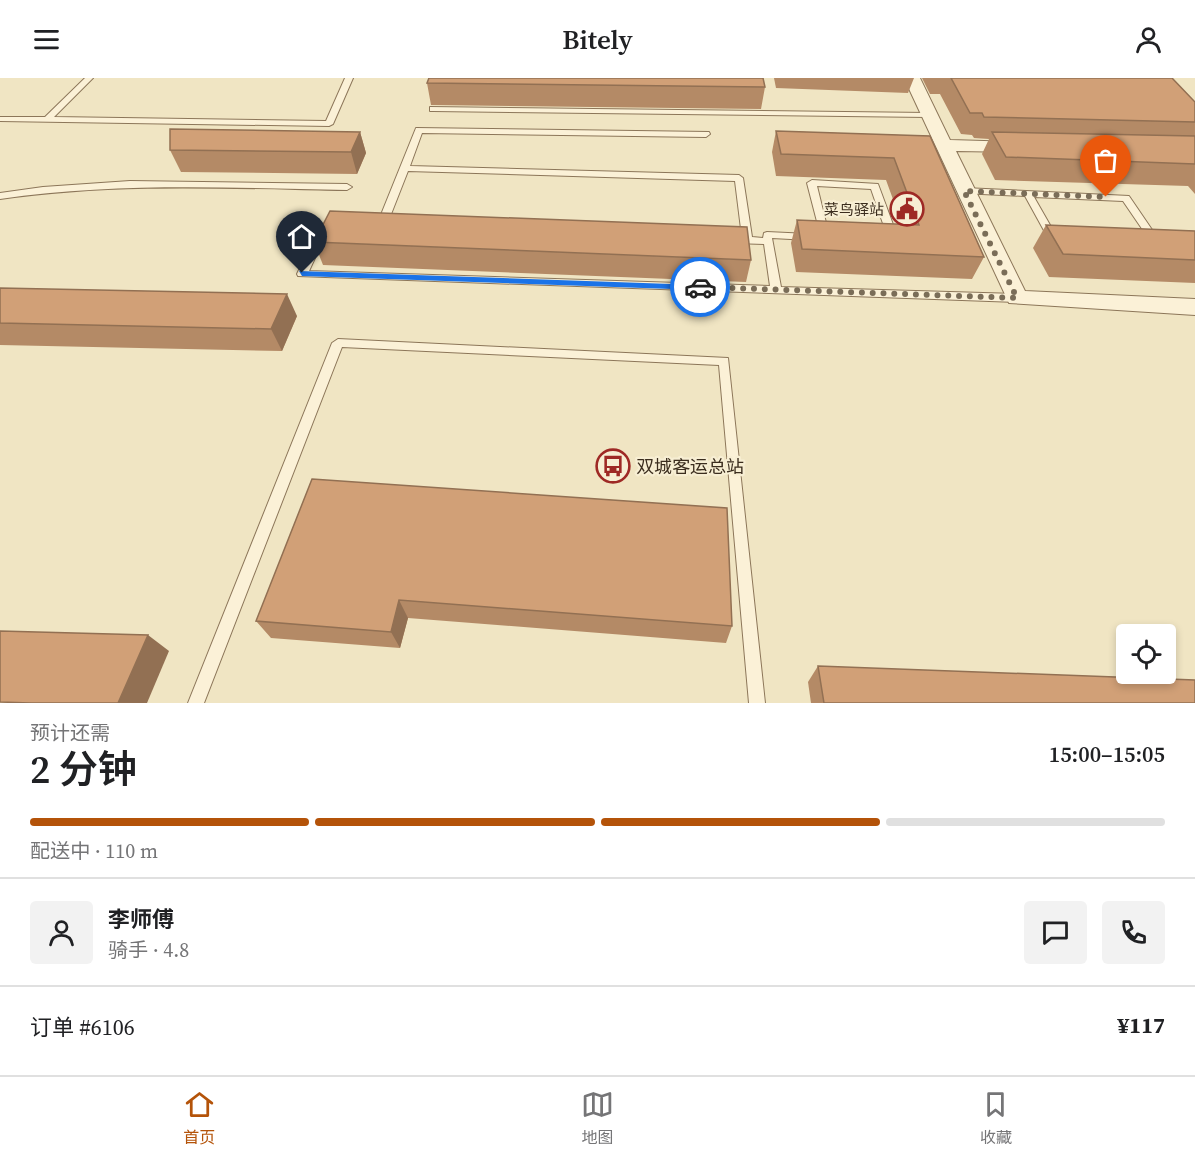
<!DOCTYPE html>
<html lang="zh">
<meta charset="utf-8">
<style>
:root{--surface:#fff;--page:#f2f2f2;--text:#202124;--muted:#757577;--line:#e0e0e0;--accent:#b45309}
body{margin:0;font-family:"Source Serif 4","Noto Sans SC",serif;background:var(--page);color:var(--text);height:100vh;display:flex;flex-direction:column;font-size:22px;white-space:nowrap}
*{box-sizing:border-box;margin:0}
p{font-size:20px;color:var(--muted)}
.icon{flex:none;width:33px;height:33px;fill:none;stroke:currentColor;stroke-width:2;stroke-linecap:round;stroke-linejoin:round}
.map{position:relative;height:625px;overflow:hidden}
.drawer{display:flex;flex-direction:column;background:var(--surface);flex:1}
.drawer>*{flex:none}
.controls{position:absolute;left:1116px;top:546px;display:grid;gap:12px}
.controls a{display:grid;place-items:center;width:60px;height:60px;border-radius:6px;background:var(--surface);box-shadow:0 3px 9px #0003;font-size:30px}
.pin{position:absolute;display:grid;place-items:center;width:51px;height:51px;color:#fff;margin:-62px -26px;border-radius:50% 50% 50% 0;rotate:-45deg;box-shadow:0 0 6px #0007}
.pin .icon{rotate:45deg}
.courier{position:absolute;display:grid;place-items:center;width:60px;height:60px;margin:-30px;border:4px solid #1a73e8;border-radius:50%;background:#fff;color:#222;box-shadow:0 2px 8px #0007}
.headline em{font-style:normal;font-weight:600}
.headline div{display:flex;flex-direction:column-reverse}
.headline{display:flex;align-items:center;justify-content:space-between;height:102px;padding:0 30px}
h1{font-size:39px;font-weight:600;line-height:45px}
.bar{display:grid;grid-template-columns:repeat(4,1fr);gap:9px 6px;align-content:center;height:72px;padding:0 30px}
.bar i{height:8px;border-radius:4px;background:var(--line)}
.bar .selected{background:var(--accent)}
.bar p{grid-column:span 4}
.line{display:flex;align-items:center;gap:15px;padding:0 30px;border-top:2px solid var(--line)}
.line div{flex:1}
.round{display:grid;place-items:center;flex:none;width:63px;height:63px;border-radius:6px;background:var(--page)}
header{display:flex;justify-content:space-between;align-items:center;height:78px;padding:0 30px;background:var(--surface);font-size:27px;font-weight:600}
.dock{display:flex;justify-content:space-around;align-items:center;height:84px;border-top:2px solid var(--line);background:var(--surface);font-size:16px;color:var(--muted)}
.dock a{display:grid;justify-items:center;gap:3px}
.dock .selected{color:var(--accent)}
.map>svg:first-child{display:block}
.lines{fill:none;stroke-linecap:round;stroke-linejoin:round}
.lane-casing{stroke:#8c7659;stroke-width:2}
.street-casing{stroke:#8c7659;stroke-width:2}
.lane{fill:#fbf1d7;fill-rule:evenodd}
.street{fill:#fbf1d7;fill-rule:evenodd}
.wall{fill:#b48a66}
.shaded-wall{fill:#927053}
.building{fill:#d1a077;stroke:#927053;stroke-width:1.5}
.route{fill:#1a73e8}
.done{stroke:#7a6d58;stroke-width:6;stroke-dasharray:0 10.8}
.labels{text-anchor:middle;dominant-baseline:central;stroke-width:4.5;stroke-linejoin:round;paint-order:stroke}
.far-poi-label{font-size:15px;fill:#3b2d1e;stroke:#f7eed3;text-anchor:end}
.poi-label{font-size:18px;fill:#3b2d1e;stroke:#f7eed3;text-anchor:start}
</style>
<header><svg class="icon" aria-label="menu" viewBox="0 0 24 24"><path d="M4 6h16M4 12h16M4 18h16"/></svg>Bitely<svg class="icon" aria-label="person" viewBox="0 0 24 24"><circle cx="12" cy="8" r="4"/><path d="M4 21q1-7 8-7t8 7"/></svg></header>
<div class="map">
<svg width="1195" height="625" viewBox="0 0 1195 625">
<rect width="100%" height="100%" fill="#f0e5c3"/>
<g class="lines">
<defs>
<g id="lane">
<polygon points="85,0 93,0 54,39 326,43 345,0 353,0 333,46 329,48 0,43 0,39 45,39"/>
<polygon points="430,29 928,35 932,37 928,39 433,33 430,33"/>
<polygon points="416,50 709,54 710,56 706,59 422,55 410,88 739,97 743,100 752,159 763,160 764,155 767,154 809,156 814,159 809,162 772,160 781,209 1017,216 1022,220 1017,224 298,198 297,196 318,152 323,149 328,152 309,193 770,208 764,166 734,165 729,162 734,159 742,159 735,103 408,93 386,149 381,152 378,151 376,149"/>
<polygon points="812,102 878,106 898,160 896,162 893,163 888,160 871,111 817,108 829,157 827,159 821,159 807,105"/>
<path d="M130 103 347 106 352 109 347 112C231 110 116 104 0 121V115L43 109Z"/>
<polygon points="964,110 1129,118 1159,162 1154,165 1151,164 1123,123 1034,119 1054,154 1060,157 1055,160 1047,158 1025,118 961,115 959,113"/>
<polygon points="338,261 728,280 765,625 749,625 719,287 342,269 204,625 188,625 332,265"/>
</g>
<polygon id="street" points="904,0 920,0 950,62 1020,64 1029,69 1020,74 956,73 1025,213 1195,221 1195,237 1009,225"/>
</defs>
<use href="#lane" class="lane-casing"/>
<use href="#street" class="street-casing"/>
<use href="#lane" class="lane"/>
<use href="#street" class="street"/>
</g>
<g class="wall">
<polygon points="428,0 763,0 765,9 761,31 431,27 427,5 428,3"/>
<polygon points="774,0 914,0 908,15 776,10"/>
<polygon points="922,0 1172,0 1195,24 1195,116 1188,108 995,102 982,76 989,61 974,60 972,57 961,56 940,16 930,16"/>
<polygon points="776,53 930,58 984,179 972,201 796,194 791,165 797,142 902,146 886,102 776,98 772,74"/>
<polygon points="360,54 366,75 357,96 181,94 170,72"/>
<polygon points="1046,147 1195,153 1195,205 1049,199 1033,170"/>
<polygon points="314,164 751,182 746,204 323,187"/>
<polygon points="0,210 297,238 282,273 0,267"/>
<polygon points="312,401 732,548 726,565 408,540 400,570 271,560 256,543"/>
<polygon points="818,588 1195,625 811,625 808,604"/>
</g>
<g class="shaded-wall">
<polygon points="360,54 366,75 357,96 351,74"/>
<polygon points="287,216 297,238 282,273 271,251"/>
<polygon points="399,522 408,540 400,570 391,554"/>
<polygon points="148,557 169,573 147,625 118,625"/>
</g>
<g class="building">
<polygon points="429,0 763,0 765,9 427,5"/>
<polygon points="951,0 1172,0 1195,24 1195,44 984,39 982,35 970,35"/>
<polygon points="170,51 360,54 351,74 170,72"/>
<polygon points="776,53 930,58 984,179 802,171 797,142 919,147 894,80 781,76"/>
<polygon points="992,54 1195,58 1195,86 1006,79"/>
<polygon points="330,133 747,149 751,182 314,164"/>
<polygon points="1046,147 1195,153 1195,182 1063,176"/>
<polygon points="0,210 287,216 271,251 0,245"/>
<polygon points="312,401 727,430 732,548 399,522 391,554 256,543"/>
<polygon points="0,553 148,557 118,625 31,625 0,624"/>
<polygon points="818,588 1195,602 1195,625 824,625"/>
</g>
<polygon class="route" points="299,193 700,207 704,209 700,212 302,198"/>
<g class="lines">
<polyline class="done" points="700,209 1017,220 964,113 1106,119"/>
</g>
<defs>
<symbol id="civic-ring" viewBox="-11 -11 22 22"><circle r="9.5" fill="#f7eed3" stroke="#9e2925" stroke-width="1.5"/><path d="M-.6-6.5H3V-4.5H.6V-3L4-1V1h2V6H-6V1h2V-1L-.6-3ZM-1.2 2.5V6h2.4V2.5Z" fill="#9e2925"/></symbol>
<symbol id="bus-ring" viewBox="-11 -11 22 22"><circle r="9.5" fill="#f7eed3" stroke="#9e2925" stroke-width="1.5"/><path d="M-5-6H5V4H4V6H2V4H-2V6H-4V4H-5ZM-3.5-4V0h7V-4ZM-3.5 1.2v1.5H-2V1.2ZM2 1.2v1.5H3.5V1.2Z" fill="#9e2925"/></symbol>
</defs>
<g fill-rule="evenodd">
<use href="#civic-ring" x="888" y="112" width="38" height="38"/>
<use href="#bus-ring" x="594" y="369" width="38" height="38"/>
</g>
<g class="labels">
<g class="far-poi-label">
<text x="884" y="131">菜鸟驿站</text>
</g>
<g class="poi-label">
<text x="636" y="388">双城客运总站</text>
</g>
</g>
</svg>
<div class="controls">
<a><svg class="icon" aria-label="locate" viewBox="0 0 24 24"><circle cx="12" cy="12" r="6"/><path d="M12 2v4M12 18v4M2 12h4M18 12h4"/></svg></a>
</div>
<div class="pin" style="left:1106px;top:119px;background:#ea580c"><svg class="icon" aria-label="bag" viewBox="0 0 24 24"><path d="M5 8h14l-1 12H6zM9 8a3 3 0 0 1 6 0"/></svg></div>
<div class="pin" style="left:302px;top:195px;background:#1f2937"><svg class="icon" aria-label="home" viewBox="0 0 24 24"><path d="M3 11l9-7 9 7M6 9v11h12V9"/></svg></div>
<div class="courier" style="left:700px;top:209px"><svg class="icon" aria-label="car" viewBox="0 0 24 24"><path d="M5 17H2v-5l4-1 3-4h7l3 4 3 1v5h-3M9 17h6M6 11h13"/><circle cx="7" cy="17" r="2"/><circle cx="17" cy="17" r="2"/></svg></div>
</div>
<section class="drawer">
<div class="headline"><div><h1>2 分钟</h1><p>预计还需</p></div><em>15:00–15:05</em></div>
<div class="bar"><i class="selected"></i><i class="selected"></i><i class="selected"></i><i></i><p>配送中 · 110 m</p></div>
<div class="line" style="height:108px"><a class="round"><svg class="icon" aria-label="person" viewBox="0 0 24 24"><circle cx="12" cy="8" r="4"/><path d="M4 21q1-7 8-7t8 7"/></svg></a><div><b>李师傅</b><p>骑手 · 4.8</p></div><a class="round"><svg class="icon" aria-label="chat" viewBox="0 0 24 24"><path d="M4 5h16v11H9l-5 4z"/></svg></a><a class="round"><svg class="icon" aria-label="phone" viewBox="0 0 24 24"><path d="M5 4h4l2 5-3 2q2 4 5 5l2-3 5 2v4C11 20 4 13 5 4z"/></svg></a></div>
<div class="line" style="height:78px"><div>订单 #6106</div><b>¥117</b></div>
</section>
<nav class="dock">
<a class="selected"><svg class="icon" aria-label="home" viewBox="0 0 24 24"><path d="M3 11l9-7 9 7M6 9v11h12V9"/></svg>首页</a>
<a><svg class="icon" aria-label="map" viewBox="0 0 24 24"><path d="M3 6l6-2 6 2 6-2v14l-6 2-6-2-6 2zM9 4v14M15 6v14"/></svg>地图</a>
<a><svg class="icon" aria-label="saved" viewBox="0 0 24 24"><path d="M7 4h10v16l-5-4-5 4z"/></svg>收藏</a>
</nav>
